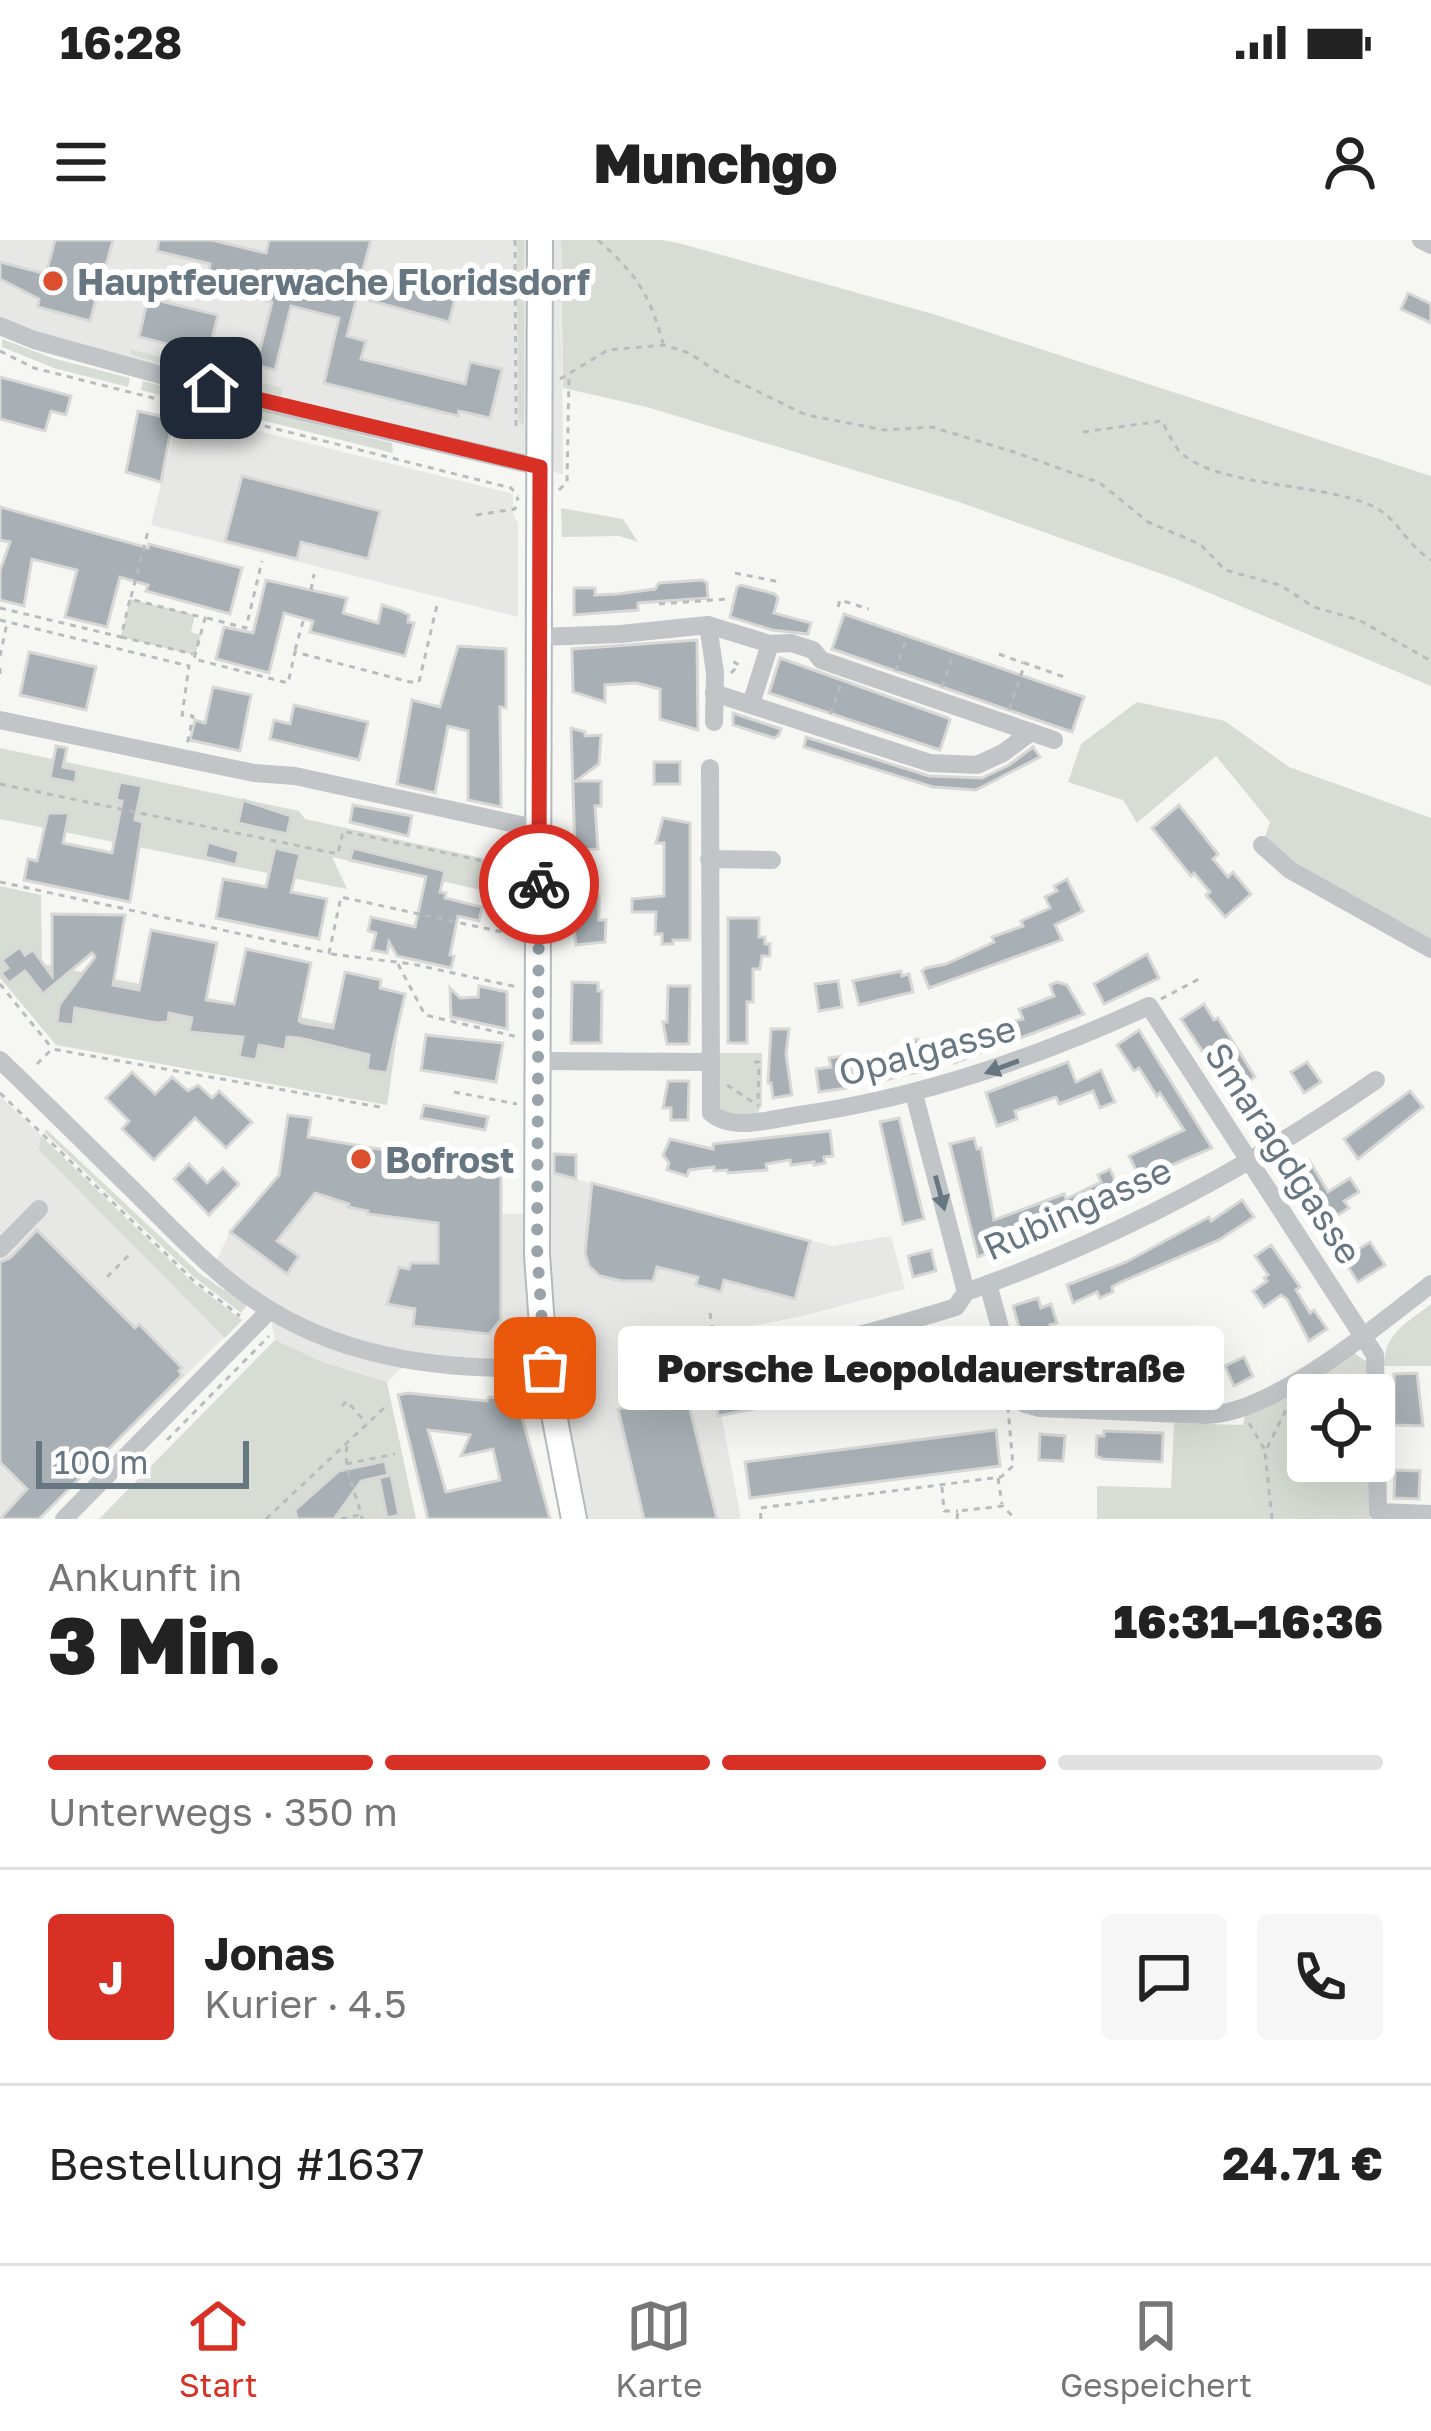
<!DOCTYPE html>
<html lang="de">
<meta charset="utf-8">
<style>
:root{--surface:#fff;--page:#f6f6f6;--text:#222;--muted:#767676;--line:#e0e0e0;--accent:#d93025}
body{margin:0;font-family:"Golos Text",sans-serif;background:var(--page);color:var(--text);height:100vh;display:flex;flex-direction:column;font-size:45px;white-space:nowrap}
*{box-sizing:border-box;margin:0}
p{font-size:39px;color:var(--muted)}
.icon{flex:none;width:66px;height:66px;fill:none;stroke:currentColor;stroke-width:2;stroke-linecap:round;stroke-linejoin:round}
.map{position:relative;height:1279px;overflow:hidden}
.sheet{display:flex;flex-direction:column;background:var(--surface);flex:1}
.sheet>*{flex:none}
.tools{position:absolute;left:1287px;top:1134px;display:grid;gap:24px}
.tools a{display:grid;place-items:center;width:108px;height:108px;border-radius:12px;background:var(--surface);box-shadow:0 12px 48px #0002;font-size:60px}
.scale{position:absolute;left:36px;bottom:30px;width:213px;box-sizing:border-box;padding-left:12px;border:6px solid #667782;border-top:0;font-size:33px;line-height:42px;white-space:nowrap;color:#667782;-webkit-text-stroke:9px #fff;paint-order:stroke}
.pin{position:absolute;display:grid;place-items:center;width:102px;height:102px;color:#fff;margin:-51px;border-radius:24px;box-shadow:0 6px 18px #0006}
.courier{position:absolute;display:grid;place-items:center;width:120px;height:120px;margin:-60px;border:9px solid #d93025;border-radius:50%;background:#fff;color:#222;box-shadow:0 3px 15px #0007}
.bubble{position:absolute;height:84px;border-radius:12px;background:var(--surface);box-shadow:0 12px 48px #0002;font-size:39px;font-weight:800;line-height:84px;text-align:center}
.summary em{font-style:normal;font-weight:800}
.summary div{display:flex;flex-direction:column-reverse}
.summary{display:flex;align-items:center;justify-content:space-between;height:204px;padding:0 48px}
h1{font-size:78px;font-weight:800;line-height:90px}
.bar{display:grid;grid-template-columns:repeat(4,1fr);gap:18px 12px;align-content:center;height:144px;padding:0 48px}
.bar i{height:15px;border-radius:9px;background:var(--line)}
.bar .current{background:var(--accent)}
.bar p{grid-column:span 4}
.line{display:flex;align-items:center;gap:30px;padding:0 48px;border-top:3px solid var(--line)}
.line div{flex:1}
.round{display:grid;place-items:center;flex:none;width:126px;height:126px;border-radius:12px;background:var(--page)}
.status{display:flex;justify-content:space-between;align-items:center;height:84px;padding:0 60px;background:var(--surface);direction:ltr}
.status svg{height:33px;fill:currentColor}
header{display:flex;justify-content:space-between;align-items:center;height:156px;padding:0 48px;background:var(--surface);font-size:54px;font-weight:800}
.tabs{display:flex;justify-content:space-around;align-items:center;height:168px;border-top:3px solid var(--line);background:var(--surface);font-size:33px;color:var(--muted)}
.tabs a{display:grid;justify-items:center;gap:6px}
.tabs .current{color:var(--accent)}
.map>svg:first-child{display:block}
.built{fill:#e7e7e6}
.green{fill:#d7ddd4}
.building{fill:#a8b0b5;stroke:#d7d7d5;stroke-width:3;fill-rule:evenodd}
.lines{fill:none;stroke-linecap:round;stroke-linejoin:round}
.major-casing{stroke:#b4b9bc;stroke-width:28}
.path{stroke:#b9bcbe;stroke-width:3;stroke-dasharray:6 6;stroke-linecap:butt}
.minor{stroke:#c1c5c8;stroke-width:18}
.major{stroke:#fff;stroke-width:24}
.oneway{fill:#667782}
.done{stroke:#98a3aa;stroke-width:12;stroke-dasharray:0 21.6}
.route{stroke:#d93025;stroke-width:15}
.poi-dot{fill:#db4f2e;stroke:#fff;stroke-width:4.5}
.labels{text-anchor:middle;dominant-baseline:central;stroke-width:12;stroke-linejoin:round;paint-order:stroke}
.poi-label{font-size:36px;font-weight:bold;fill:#667782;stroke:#fff;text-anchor:start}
.street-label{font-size:36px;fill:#667782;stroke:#fff}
</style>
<div class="status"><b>16:28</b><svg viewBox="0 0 49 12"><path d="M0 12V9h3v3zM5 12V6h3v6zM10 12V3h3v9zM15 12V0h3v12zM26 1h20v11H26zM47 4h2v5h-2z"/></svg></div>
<header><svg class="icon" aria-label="menu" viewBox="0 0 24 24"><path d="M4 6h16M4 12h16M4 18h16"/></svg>Munchgo<svg class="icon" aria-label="person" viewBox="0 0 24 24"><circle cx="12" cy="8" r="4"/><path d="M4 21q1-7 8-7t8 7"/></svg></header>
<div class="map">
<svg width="1431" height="1279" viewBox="0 0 1431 1279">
<rect width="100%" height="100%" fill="#f6f6f3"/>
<g class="built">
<polygon points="0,0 561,0 563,234 58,112 0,91"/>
<polygon points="179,171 513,254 513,275 518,283 518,377 151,285"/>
<polygon points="0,856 192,1042 242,1080 39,1279 0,1279"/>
<polygon points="553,933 832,1006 891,996 905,1049 802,1076 706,1095 741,1279 580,1279 547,1131 406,1124 387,1142 377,1140 325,1123 275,1100 269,1070 213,1028 230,992 279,935 503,974 534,974"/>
</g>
<g class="green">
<polygon points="517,0 524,0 524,186 518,180"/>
<polygon points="561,0 662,0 682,4 933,74 1431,236 1431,446 1176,339 959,262 647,167 563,148"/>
<polygon points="2,99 52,118 130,138 128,147 54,128 2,107"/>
<polygon points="129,109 283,148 281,158 132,115"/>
<polygon points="143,141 392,203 393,213 141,150"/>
<polygon points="561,268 623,279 638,302 619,296 562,297"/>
<polygon points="130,359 195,375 191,392 201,395 195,415 121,397"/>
<polygon points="1137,462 1225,481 1289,527 1431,578 1431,709 1262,605 1270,582 1216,516 1137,583 1123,560 1068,542 1081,504"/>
<polygon points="0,508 299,571 305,579 518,626 518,658 332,617 347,649 0,579"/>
<polygon points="0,646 41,655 42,724 397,797 387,865 56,805 0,738"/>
<polygon points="717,813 762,813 762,865 757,874 731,876 717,866"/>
<polygon points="47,890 199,1033 247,1065 241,1073 194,1037 44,892"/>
<polygon points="41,896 192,1042 242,1080 225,1098 39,910"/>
<path d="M1431 1064V1126H1384C1384 1093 1407 1083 1431 1064Z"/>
<polygon points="275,1100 325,1123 387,1142 416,1279 99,1279"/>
<polygon points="1354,1113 1370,1124 1370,1155 1308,1155 1308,1221 1370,1221 1370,1279 1097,1279 1097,1246 1171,1248 1174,1183 1243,1185 1245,1175"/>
</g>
<g class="building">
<polygon points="55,0 113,0 90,81 38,67 39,59 0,39 0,22 46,34"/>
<polygon points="159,0 212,0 266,13 269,0 371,0 362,33 456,54 449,82 357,57 347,96 366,101 361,119 465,144 470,122 502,129 490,178 459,171 458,176 324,143 339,78 291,66 275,130 256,125 272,62 255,58 257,48 208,36 210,24 157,11"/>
<polygon points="1408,53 1431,64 1431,83 1401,69"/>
<polygon points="148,58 218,75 208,114 139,97"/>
<polygon points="0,137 71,156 66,175 51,171 45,191 0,179"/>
<polygon points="138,171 173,179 161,242 126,232"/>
<polygon points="242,236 380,271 368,319 301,302 297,319 225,301"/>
<polygon points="0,267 148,308 149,304 242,328 230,374 146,351 148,345 120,337 107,387 65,377 77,330 32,319 24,366 0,360 0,331 10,302 0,300"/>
<polygon points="266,340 347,358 343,373 378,383 382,365 401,371 409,375 408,382 414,383 405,416 310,392 313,381 284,373 269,433 216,419 224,387 253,393"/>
<polygon points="702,340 707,343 708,358 638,363 638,370 574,375 574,348 595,348 595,355 617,354 655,349 659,343"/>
<polygon points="741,345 775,354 778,358 774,373 811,383 808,394 772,390 730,377 737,347"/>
<polygon points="844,374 1084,457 1072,492 832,409"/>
<polygon points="697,400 698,490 660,479 660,449 636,443 605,445 605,462 573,452 572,409"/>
<polygon points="458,406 506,409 506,468 500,467 501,567 468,560 468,491 448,486 435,553 397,544 412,460 440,467"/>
<polygon points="29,412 96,427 86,470 20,455"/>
<polygon points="780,418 948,478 950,480 940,510 769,453"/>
<polygon points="213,447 251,455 240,511 190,500 195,480 205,483"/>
<polygon points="294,465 368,482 359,520 270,499 274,480 290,484"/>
<polygon points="733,473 781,489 779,495 774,498 733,485"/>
<polygon points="571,488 585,492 585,496 601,495 599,524 576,541 601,541 601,566 595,566 598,609 575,610"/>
<polygon points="806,497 929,536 982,538 1009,525 1033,507 1040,517 976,550 933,547 804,507"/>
<polygon points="56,506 67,508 63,527 77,530 75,543 50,538"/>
<rect x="654" y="522" width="26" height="22"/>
<polygon points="120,542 142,546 135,580 143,582 130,662 24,640 28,619 37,621 48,573 69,573 63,603 112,613 122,561 116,560"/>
<polygon points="243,560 291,576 287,594 238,583"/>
<polygon points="353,565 412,576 408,596 350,582"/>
<polygon points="1179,565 1218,614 1213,619 1228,637 1233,632 1251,654 1225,677 1206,655 1210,652 1194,633 1191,636 1152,588"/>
<polygon points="663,578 690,583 690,700 673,700 673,704 662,704 662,694 655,694 656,672 632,672 632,659 664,656 664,603 656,603"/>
<polygon points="208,602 239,611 236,625 205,617"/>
<polygon points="275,608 300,614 291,652 327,659 319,699 216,678 223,639 266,647"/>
<polygon points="353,608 445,631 440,652 446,653 445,658 482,667 479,681 458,676 450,715 454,716 451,728 397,716 389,702 387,713 372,710 376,693 368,691 371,677 415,687 426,637 350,620"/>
<polygon points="1067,639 1083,671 1055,685 1062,700 929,748 922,731 926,728 946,724 994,702 992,697 1023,686 1021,681 1050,668 1045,657 1057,651 1054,646"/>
<polygon points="576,647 593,647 593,656 599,656 599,680 606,680 605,702 576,705 572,671"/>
<polygon points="52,674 125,675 113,745 139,750 151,690 217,703 206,760 234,764 246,709 311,723 299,781 303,783 333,788 345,732 381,740 380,748 405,754 387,833 367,830 369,815 300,798 287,797 285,810 259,805 256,820 239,817 243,797 189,792 192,778 169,773 168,782 157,783 75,768 73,785 57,783 59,765 95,717 92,713 43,754 25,731 9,743 1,733 8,728 2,720 20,707 25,715 33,710 52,736"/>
<polygon points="728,678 759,678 759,697 765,697 765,704 770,704 770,716 762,716 760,729 753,729 753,762 747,762 747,803 728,803"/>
<polygon points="1147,714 1159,738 1104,764 1094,744"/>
<polygon points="901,731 902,736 909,734 913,752 859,765 853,741"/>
<polygon points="838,741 842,767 819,771 815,744"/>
<polygon points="572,742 598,743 598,751 602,751 601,803 571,803"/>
<polygon points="1057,742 1067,745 1084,774 954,823 946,799 1023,779 1019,769 1054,756 1050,745"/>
<polygon points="479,746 507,752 507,789 451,777 450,748 460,758 478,757"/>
<polygon points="668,746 690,746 689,804 667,804 663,782 667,782"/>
<polygon points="1204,764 1214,780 1218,778 1255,837 1247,843 1269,876 1253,887 1181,779"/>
<polygon points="771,789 789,789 786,814 792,855 773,858 771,843 768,843"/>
<polygon points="1139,790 1212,908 1160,930 1164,937 1148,945 978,1017 950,904 974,898 977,909 981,908 994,980 1064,954 1066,959 1101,942 1098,935 1110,929 1117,945 1138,934 1129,916 1184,890 1160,853 1157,856 1139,828 1134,831 1117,805"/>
<polygon points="426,795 503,803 496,842 421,830"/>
<polygon points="918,799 919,803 924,802 930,829 877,842 872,821 879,820 878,815 909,808 907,801"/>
<polygon points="843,816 845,828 851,827 854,847 819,852 816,829 831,827 829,818"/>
<polygon points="1068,822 1076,842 1101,830 1115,862 1100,868 1093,851 1059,864 1056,857 1015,871 1017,879 997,886 986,853"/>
<polygon points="1307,822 1321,842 1304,853 1291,832"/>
<polygon points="132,832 155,854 172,837 188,851 198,845 212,858 219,851 252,882 226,908 195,878 154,920 122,889 129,881 106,858"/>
<polygon points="668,841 689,841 688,880 671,880 671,868 663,868"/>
<polygon points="1410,851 1423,867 1358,919 1344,899"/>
<polygon points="424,865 488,877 485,890 421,878"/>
<polygon points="288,875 311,878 308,897 479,926 480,912 501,913 501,1080 489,1094 413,1086 415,1069 387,1064 399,1027 409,1029 411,1023 438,1023 438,983 368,974 368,971 348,967 349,964 315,953 277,1001 299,1016 287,1034 230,992 279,935"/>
<polygon points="899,878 924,979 903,984 880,882"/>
<polygon points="830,891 833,916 824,917 825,923 814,925 814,922 791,925 790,920 766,924 767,930 728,933 727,930 714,931 714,927 689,930 687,936 667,930 669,923 663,915 670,899 713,909 713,904"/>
<polygon points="554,914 576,915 576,939 554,933"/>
<polygon points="1309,920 1328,952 1350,938 1359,952 1344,961 1349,968 1330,980 1308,945 1298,951 1287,933"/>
<polygon points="189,924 207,943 223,928 239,944 209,975 174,939"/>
<polygon points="592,943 810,1001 795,1059 724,1040 721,1052 696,1045 698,1037 657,1027 653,1041 622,1041 600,1036 589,1026 585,1013"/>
<polygon points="1242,960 1254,977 1219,1000 1121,1042 1112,1047 1113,1052 1100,1058 1097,1052 1073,1063 1067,1045 1126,1022 1209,977 1211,981"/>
<polygon points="37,990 135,1088 139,1084 182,1128 179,1131 182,1135 39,1279 0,1279 27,1249 0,1222 0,1022 10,1018"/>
<polygon points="1370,1002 1385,1025 1358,1042 1343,1019"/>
<polygon points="1271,1005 1300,1047 1296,1050 1310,1073 1314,1070 1327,1089 1309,1101 1287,1059 1281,1055 1264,1067 1253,1051 1267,1041 1264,1038 1268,1035 1255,1016"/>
<polygon points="931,1010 936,1031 913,1037 908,1016"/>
<polygon points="1038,1058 1041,1068 1051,1064 1057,1083 1050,1085 1052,1092 1023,1101 1013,1066"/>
<polygon points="962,1090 968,1109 941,1117 935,1098"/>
<polygon points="1110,1105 1163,1108 1162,1119 1206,1120 1206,1152 1180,1152 1180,1134 1154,1142 1153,1138 1127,1142 1126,1137 1092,1146 1091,1142 1079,1146 1078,1141 1065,1145 1064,1141 1039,1144 1036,1136 1033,1137 1034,1109 1110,1112"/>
<polygon points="883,1107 888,1128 783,1153 785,1163 718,1176 714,1144 718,1142"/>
<polygon points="1244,1117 1253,1136 1234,1146 1225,1126"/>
<polygon points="1417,1133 1423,1186 1394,1185 1394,1134"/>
<path d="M408 1153 487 1161 489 1157 517 1159 550 1279H428L398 1155ZM428 1190 470 1195 461 1216 493 1209 500 1240 446 1252Z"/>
<polygon points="686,1153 717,1279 644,1279 618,1169"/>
<polygon points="996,1190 1000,1226 750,1258 745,1222"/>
<polygon points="1104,1191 1163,1193 1162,1222 1103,1219 1096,1216 1097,1196 1104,1196"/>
<polygon points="1040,1194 1065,1196 1063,1221 1039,1220"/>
<polygon points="385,1221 388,1235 361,1241 334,1279 297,1279 295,1270 339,1231"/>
<polygon points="1395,1230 1420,1231 1419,1259 1394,1258"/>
<polygon points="391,1235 399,1275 387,1278 379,1238"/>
</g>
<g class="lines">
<defs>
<polyline id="major" points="540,0 537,1015 545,1128 574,1279"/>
</defs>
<use href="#major" class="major-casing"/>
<g class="path">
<polyline points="515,0 516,190"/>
<path d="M598 0C637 35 649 53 663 103"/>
<polyline points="0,111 34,128 511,248 518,256"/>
<polyline points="560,139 608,110 664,105 689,113 716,131 806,175 885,190 932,187 1014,212 1100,243 1148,282 1200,304 1225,330 1280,345 1314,367 1359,380 1431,421"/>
<path d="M1083 192 1162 181C1167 190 1173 205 1181 213 1219 247 1320 243 1370 265 1398 277 1405 304 1431 320"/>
<polyline points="559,250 567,242 569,137"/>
<polyline points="476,275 515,269 518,257"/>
<polyline points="735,333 780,342"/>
<polyline points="311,350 314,334"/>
<polyline points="131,357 148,291"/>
<polyline points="659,364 727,359"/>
<polyline points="838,367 840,360 869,369"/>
<polyline points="0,368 121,397 130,359 205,378 194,419 288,443 295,412 410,442 419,442 437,365"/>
<polyline points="207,378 246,388 262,321"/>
<polyline points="0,380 189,426 182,475 193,476 187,505"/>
<polyline points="121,397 193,414"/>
<polyline points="295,410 304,378"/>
<polyline points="999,414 1023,423"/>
<polyline points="0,416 7,383"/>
<polyline points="0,428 0,438"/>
<polyline points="896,431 906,399"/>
<polyline points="731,433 739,425 731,420"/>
<polyline points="942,447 953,415"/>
<polyline points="1009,470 1025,423 1067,438"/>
<polyline points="830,474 841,444"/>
<polyline points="0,544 338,614 343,591 520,629"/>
<polyline points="0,642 329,713 341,657 516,695"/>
<polyline points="331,714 412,724 517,747"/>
<polyline points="398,724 425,775 518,797"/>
<polyline points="0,744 51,807"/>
<polyline points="1161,759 1199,739"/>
<polyline points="754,822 759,822 758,863"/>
<polyline points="37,824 52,809 385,868"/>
<polyline points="727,845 759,866"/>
<polyline points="454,852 517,864"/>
<polyline points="0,853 193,1040 240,1076"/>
<polyline points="107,1037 131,1013"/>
<polyline points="710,1073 715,1107"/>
<polyline points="342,1166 347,1161 366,1183"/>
<polyline points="1249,1183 1265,1210"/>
<polyline points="167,1200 269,1096"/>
<path d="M347 1206C343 1231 357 1254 362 1279"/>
<polyline points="346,1224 395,1214"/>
<polyline points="998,1238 1002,1264"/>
<polyline points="942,1247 944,1271 958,1271"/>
<polyline points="266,1279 384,1168"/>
<polyline points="341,1279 359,1275"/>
<polyline points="761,1279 760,1268 1001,1237 1013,1226 1008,1169"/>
<polyline points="957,1279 958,1271 1003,1266 1015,1279"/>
<polyline points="1272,1279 1265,1212 1288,1166"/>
</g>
<g class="minor">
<polyline points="1421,0 1431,5"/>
<polyline points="0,86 34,100 248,159 540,227"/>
<polyline points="708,385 715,433 714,482"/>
<polyline points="539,397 621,394 708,385 770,404 791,403 813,410 821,420 1054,500"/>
<polyline points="714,453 930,523 977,525 1003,513 1031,492"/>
<polyline points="751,464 770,404"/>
<polyline points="0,480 254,533 295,536 539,589"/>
<path d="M710 528 711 873C733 892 772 879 799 875 923 857 1035 818 1149 766L1375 1115 1378 1272 1431 1274"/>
<polyline points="1262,605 1290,630 1431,709"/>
<polyline points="709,619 772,620"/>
<path d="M0 820C46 864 92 910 138 955 179 996 220 1040 270 1070 353 1121 450 1130 545 1128"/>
<polyline points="538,821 709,822"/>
<polyline points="914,854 966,1052"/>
<polyline points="0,1009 39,969"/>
<path d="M988 1044 1018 1153 1025 1164 1040 1168 1206 1175C1273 1174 1378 1085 1431 1044"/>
<path d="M717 1122C799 1113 878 1091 956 1067L966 1052C1113 1000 1248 929 1376 840"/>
<polyline points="64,1279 270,1070"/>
</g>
<use href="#major" class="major"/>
</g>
<defs><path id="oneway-solid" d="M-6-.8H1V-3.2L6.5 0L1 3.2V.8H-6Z" transform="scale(3)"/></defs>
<g class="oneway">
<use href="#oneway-solid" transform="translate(1002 827) rotate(160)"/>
<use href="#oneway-solid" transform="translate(940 953) rotate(75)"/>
</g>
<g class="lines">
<polyline class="done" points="539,644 537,1008 545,1128"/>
<polyline class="route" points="211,148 540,227 539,644"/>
</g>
<g class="poi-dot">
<circle cx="53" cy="41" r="12"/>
<circle cx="361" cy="919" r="12"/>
</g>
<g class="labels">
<g class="poi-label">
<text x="77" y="41">Hauptfeuerwache Floridsdorf</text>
<text x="385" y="919">Bofrost</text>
</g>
<g class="street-label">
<text transform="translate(927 810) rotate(-15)">Opalgasse</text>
<text transform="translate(1284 913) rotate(57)">Smaragdgasse</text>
<text transform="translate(1077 968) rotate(-24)">Rubingasse</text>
</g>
</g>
</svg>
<div class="tools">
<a><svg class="icon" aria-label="locate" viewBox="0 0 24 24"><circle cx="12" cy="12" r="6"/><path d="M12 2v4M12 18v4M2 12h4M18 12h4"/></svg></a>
</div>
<div class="scale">100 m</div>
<div class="pin" style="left:545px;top:1128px;background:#ea580c"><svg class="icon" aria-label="bag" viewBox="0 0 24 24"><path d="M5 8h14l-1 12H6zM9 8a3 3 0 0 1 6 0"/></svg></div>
<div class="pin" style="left:211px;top:148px;background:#1f2937"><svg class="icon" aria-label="home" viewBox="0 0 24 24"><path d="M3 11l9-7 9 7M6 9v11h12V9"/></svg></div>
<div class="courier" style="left:539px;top:644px"><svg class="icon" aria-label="bike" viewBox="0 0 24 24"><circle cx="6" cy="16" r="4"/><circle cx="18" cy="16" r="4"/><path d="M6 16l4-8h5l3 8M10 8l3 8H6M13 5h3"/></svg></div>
<div class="bubble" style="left:618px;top:1086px;width:606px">Porsche Leopoldauerstraße</div>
</div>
<section class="sheet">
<div class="summary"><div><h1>3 Min.</h1><p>Ankunft in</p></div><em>16:31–16:36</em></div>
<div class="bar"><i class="current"></i><i class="current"></i><i class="current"></i><i></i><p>Unterwegs · 350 m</p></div>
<div class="line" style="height:216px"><b class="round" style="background:var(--accent);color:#fff">J</b><div><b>Jonas</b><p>Kurier · 4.5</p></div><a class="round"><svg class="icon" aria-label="chat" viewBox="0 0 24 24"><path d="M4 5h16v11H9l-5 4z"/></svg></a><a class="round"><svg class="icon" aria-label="phone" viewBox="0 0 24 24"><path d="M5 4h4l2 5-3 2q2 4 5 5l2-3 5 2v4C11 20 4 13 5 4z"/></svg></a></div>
<div class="line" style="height:156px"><div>Bestellung #1637</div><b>24.71 €</b></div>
</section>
<nav class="tabs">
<a class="current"><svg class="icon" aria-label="home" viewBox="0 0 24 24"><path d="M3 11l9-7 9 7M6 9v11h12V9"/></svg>Start</a>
<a><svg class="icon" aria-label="map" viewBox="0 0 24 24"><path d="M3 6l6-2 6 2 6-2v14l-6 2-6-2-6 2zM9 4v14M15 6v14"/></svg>Karte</a>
<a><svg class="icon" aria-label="saved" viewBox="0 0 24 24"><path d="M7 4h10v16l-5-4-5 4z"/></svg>Gespeichert</a>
</nav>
